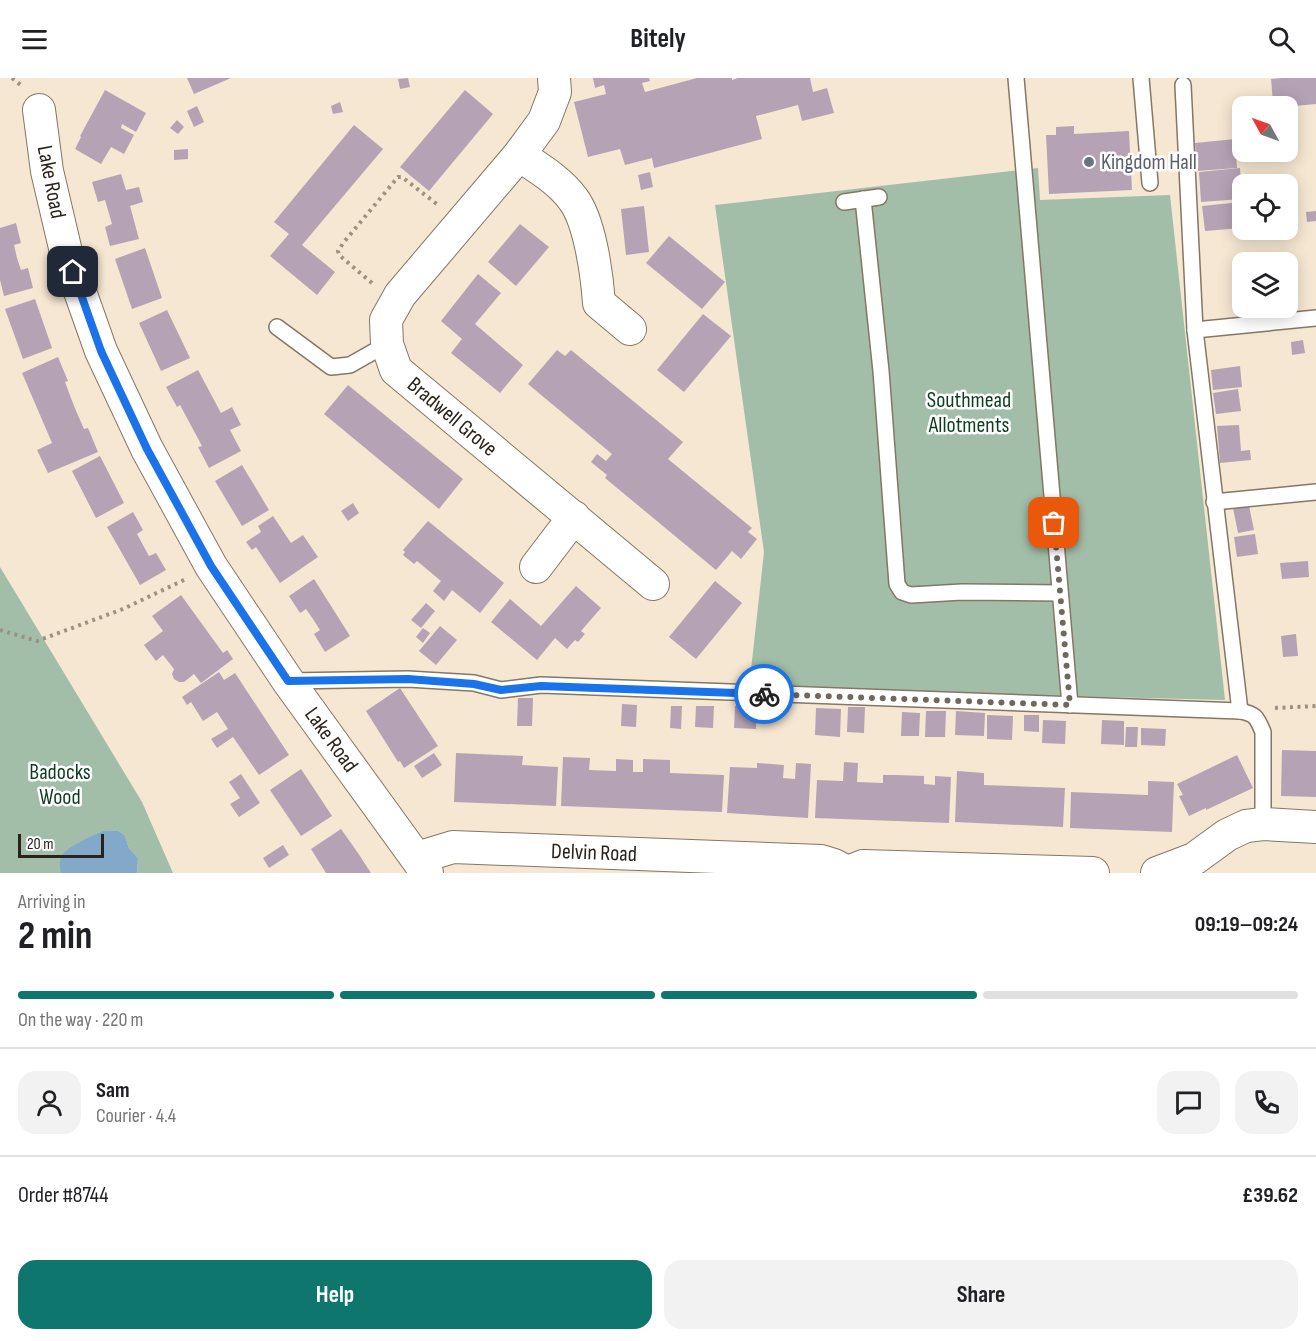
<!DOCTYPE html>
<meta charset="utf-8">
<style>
:root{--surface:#fff;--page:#f2f2f2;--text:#202124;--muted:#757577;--line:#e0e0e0;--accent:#0f766e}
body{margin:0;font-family:"Sofia Sans Condensed",sans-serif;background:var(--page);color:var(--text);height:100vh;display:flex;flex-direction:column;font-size:22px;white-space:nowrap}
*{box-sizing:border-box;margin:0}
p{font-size:20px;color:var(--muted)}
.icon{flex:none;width:33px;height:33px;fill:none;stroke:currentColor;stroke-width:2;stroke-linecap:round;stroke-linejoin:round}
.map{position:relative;height:795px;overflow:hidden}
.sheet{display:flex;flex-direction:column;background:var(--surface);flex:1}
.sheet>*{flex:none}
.needle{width:39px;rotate:310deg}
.controls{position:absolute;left:1232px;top:18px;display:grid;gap:12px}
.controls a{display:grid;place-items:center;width:66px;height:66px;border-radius:12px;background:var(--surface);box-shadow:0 3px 15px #0003;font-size:30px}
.scale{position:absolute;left:18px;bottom:15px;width:86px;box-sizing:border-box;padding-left:6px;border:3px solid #29231b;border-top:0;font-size:16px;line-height:21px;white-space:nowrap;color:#29231b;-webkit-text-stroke:4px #fff;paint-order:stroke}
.pin{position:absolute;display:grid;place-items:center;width:51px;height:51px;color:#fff;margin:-26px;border-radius:12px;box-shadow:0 3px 9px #0006}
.courier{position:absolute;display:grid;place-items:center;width:60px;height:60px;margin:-30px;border:4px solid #1a73e8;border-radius:50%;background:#fff;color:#222;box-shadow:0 2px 8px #0007}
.overview em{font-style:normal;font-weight:700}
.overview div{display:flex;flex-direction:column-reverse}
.overview{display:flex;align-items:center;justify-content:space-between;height:102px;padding:0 18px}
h1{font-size:39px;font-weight:700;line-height:45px}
.bar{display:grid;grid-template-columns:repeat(4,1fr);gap:9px 6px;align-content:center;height:72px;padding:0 18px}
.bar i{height:8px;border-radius:4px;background:var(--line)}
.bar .active{background:var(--accent)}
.bar p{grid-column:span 4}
.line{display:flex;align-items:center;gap:15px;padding:0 18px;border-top:2px solid var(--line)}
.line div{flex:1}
.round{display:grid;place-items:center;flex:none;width:63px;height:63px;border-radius:18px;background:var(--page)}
.action{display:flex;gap:12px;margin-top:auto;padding:12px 18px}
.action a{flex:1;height:69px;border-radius:18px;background:var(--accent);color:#fff;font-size:24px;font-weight:700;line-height:69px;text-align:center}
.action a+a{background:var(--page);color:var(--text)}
header{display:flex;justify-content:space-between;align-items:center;height:78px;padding:0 18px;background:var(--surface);font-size:27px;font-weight:700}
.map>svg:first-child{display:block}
.green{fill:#a3bea8}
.water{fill:#82a9ca}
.building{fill:#b5a3b5}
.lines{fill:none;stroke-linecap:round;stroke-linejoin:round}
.service-casing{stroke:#847764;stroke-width:18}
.minor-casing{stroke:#847764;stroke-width:34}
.path{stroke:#9d9282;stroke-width:4;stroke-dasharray:3 4.5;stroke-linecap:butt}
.service{stroke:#fff;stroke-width:15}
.minor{stroke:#fff;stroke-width:32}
.done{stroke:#71685b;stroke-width:6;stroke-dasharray:0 10.8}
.route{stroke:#1a73e8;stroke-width:8}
.worship-dot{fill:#6b7280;stroke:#fff;stroke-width:2}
.labels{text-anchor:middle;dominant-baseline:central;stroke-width:5;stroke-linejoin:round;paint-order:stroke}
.worship-label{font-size:22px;fill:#5b616d;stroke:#fff;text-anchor:start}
.street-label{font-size:22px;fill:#29231b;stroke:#fff}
.park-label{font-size:22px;fill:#0e3e1e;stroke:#fff}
</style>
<header><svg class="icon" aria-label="menu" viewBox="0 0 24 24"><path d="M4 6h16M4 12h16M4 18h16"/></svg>Bitely<svg class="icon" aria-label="search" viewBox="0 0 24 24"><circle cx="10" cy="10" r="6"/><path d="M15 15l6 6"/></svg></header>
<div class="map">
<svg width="1316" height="795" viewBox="0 0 1316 795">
<rect width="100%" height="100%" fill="#f6e7d2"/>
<g class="green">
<polygon points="1038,90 1040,122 1170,117 1225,622 749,610 764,474 715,127"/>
<polygon points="0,489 142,724 173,795 137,795 138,780 129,770 125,758 61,780 61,795 0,795"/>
</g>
<path class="water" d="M103 753H118L125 758 129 770 138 780 137 795H61C60 790 59 784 61 780 64 769 93 758 103 753Z"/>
<g class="building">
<polygon points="187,0 231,0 194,16"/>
<polygon points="408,0 410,9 400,11 398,1"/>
<polygon points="593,0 649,0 650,3 642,5 645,14 697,0 732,0 732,2 738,0 810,0 813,14 827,10 834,35 802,43 798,27 756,38 762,61 654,90 652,80 625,87 620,71 588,79 574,24 606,16 604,7 595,10"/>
<polygon points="1282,0 1316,0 1316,26 1295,28 1294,22 1273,24 1271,1"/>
<polygon points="105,12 146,35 136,54 122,46 121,50 134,57 124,76 111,69 101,86 75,71 81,59 80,58"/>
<polygon points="465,12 493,36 429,113 400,89"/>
<polygon points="340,24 343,34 333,36 331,28"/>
<polygon points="197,28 204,44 194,49 187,33"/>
<polygon points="177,42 184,49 178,56 170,50"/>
<polygon points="354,47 383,71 302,167 335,194 317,217 270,178 289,156 274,144"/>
<polygon points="1074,48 1074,56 1129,53 1132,112 1049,116 1046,57 1056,57 1056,49"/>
<polygon points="1235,61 1237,90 1197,93 1195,65"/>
<polygon points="188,71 188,81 174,82 174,72"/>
<polygon points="1240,90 1242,121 1201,124 1199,94"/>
<polygon points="650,94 653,109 641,112 638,97"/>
<polygon points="121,96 126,112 139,109 143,124 130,128 139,161 110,168 105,149 112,146 105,122 98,124 92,104"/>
<polygon points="1241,124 1242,150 1205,153 1202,128"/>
<polygon points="644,128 649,174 626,177 621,131"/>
<polygon points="1316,133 1316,143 1307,144 1306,134"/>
<polygon points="16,145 21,165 14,167 17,180 21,192 28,190 33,210 4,218 0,202 0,150"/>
<polygon points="520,146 549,169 516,208 488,184"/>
<polygon points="669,158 725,204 702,231 646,185"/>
<polygon points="145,170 162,220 132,231 115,181"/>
<polygon points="478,196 501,215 475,246 523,287 500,315 451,275 462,261 441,243"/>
<polygon points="35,221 52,270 23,281 5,231"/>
<polygon points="167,232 190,280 161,293 139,245"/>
<polygon points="703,236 731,258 684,314 657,292"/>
<polygon points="1303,262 1305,275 1292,277 1291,264"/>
<polygon points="557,272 565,278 571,272 683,364 668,381 752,450 748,454 757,461 741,481 732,473 716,492 605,400 607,397 591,384 597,376 606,383 612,376 528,306"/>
<polygon points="58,279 68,303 65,304 74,328 84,351 88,350 98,374 48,395 37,372 52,365 22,295"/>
<polygon points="1240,288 1242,309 1213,312 1211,292"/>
<polygon points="198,292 221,335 232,329 241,347 230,352 241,373 209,390 198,369 202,368 180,327 177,329 166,309"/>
<polygon points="348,307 463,401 439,431 324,336"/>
<polygon points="1238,311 1241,333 1216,336 1213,315"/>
<polygon points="1239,347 1241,373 1250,372 1251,382 1220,385 1217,348"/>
<polygon points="100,378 124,425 96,440 72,393"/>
<polygon points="242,387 269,432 242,448 215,403"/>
<polygon points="353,425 359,435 348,443 341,433"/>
<polygon points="1249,428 1254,452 1238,455 1233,430"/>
<polygon points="133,434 143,452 137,456 149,478 156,475 166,492 140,507 107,449"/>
<polygon points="273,438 291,465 303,457 318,479 280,505 256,469 252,472 246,464 261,454 258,448"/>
<polygon points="428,443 504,505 480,535 452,512 444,523 433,513 441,503 417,483 414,486 403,477 405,474 403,472"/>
<polygon points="1255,456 1258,476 1237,479 1234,459"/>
<polygon points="1308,483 1309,499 1282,501 1280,485"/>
<polygon points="314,501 350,558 325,574 314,556 320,552 313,541 306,531 300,535 289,518"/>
<polygon points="715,503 742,525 696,581 669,559"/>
<polygon points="576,508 601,530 581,553 585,556 578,564 575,562 567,571 555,560 537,582 491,544 510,521 541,548"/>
<polygon points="181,517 223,575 227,572 233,581 201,605 194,596 184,604 179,604 174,601 172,596 174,591 163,577 156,583 144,567 163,553 152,538"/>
<polygon points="426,525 435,533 421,550 411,542"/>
<polygon points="440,548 457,562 436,587 419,573"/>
<polygon points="423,550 430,555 423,565 416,559"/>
<polygon points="1296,556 1298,578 1283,579 1281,558"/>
<polygon points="219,594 224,602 235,595 289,677 259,697 233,659 217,670 211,661 228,651 217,634 203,643 191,624 187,627 182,619"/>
<polygon points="400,610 438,668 404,690 400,683 398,684 366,633"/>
<polygon points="518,620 533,620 532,648 517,648"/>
<polygon points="622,626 637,627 636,649 621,648"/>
<polygon points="671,628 682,628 681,651 670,650"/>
<polygon points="696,628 714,628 713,650 695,649"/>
<polygon points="735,628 757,629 756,651 734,650"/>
<polygon points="848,629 865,629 864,655 847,654"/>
<polygon points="816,630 841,631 840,659 815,657"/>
<polygon points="926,633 946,633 945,659 925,659"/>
<polygon points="956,633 985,635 984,658 955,657"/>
<polygon points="902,634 920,635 919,658 901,658"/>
<polygon points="987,637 1013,638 1012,662 987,661"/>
<polygon points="1024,637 1039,637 1039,654 1024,653"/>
<polygon points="1043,642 1066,643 1065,666 1042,665"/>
<polygon points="1102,642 1124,643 1124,667 1101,666"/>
<polygon points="1126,649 1138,649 1137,669 1125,669"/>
<polygon points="1141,650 1166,651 1165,668 1141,667"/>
<polygon points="1282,672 1316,673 1316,719 1281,718"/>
<polygon points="434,675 442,687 422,700 414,688"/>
<polygon points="456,675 523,678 522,687 558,689 556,728 454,724"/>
<polygon points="1237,677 1253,710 1206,732 1206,730 1189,738 1179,718 1183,717 1177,706"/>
<polygon points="563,679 590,680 589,692 616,693 616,681 633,682 633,694 643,694 643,681 670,682 670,695 724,697 722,734 561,728"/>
<polygon points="844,684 858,685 857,704 883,705 883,697 897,697 924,698 924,706 935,707 935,698 951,699 949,745 815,740 817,702 843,703"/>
<polygon points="757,685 784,687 783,700 795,701 796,685 811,686 808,740 727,735 730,689 757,690"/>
<polygon points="301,691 332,738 301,758 270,712"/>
<polygon points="957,693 984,695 984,707 1065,710 1063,749 955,744"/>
<polygon points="241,696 260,725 239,739 230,726 240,720 229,704"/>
<polygon points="1148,703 1174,704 1172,754 1070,750 1071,714 1148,717"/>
<polygon points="341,751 358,775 371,795 326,795 311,771"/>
<polygon points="283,767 289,777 269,790 263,780"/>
</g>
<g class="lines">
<defs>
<g id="service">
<polyline points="1016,0 1070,627"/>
<polyline points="1141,0 1150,105"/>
<polyline points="1183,7 1195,252 1240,633"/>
<polyline points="863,121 881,293 897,506 902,514 911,517 962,514 1060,515"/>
<polyline points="844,124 879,119"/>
<polyline points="277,249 331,289 350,287 387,266"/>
<polyline points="1195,252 1316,240"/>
<polyline points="1214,424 1316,414"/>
<path d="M288 603 408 601 474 605 501 612 541 607 1240 633C1256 636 1257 640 1263 654V746"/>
</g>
<g id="minor">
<polyline points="554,0 555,14 544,43 519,77 400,217 386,242 387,266 396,292 653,506"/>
<polyline points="39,32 47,93 66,174 101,273 147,371 211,488 288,603 427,795"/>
<path d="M519 77C538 90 559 102 573 121 590 143 597 197 599 225L630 251"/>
<polyline points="536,489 574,439"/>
<polyline points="417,780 453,769 821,783 834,787 849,795"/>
<polyline points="848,794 863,788 1093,795"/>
<polyline points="1157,795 1194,781 1227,757 1246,748 1263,746 1316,749"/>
</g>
</defs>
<use href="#service" class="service-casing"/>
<use href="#minor" class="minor-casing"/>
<g class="path">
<polyline points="12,0 23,9"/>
<polyline points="372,205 339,177 338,173 344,164 398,99 402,99 438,127"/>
<polyline points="0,552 37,563 123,531 186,501"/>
<polyline points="1275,630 1316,628"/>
</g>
<use href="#service" class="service"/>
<use href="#minor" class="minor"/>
</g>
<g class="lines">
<polyline class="done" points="764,616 1070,627 1054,445"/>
<polyline class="route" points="73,194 101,273 147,371 211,488 288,603 408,601 474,606 501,612 541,608 764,616"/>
</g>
<circle class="worship-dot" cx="1089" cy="84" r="6"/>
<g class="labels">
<g class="worship-label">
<text x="1101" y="84">Kingdom Hall</text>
</g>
<g class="street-label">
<text transform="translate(51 104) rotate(79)">Lake Road</text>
<text transform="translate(452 339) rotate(40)">Bradwell Grove</text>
<text transform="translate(331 662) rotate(54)">Lake Road</text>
<text transform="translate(594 775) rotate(2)">Delvin Road</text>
</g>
<g class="park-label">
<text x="969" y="322">Southmead<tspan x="969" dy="25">Allotments</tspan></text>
<text x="60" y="694">Badocks<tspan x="60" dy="25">Wood</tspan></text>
</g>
</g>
</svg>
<div class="controls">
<a><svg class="needle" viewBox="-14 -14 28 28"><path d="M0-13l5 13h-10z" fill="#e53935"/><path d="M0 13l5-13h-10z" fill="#757577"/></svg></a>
<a><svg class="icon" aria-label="locate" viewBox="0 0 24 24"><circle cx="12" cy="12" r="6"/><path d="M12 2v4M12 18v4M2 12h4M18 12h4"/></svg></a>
<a><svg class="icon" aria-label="layers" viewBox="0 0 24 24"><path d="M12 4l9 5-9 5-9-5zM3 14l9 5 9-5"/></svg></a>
</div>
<div class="scale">20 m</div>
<div class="pin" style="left:1054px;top:445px;background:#ea580c"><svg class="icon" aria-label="bag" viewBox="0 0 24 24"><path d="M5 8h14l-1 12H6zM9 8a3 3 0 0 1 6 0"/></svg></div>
<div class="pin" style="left:73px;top:194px;background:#1f2937"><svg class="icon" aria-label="home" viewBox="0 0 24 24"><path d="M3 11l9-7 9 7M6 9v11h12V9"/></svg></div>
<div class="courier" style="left:764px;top:616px"><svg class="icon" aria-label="bike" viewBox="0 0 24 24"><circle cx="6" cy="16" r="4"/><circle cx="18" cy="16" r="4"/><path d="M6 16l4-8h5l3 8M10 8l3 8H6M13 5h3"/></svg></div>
</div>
<section class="sheet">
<div class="overview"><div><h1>2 min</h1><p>Arriving in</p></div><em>09:19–09:24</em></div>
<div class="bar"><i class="active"></i><i class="active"></i><i class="active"></i><i></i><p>On the way · 220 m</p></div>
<div class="line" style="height:108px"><a class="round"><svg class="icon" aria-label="person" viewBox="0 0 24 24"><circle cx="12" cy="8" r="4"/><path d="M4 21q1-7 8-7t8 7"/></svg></a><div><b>Sam</b><p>Courier · 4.4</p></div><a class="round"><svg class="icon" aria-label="chat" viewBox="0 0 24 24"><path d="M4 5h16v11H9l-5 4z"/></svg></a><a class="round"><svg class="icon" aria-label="phone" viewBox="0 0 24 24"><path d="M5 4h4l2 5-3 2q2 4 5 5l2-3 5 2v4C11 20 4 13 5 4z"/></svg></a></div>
<div class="line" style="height:78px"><div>Order #8744</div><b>£39.62</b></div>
<div class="action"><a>Help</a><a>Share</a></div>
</section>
